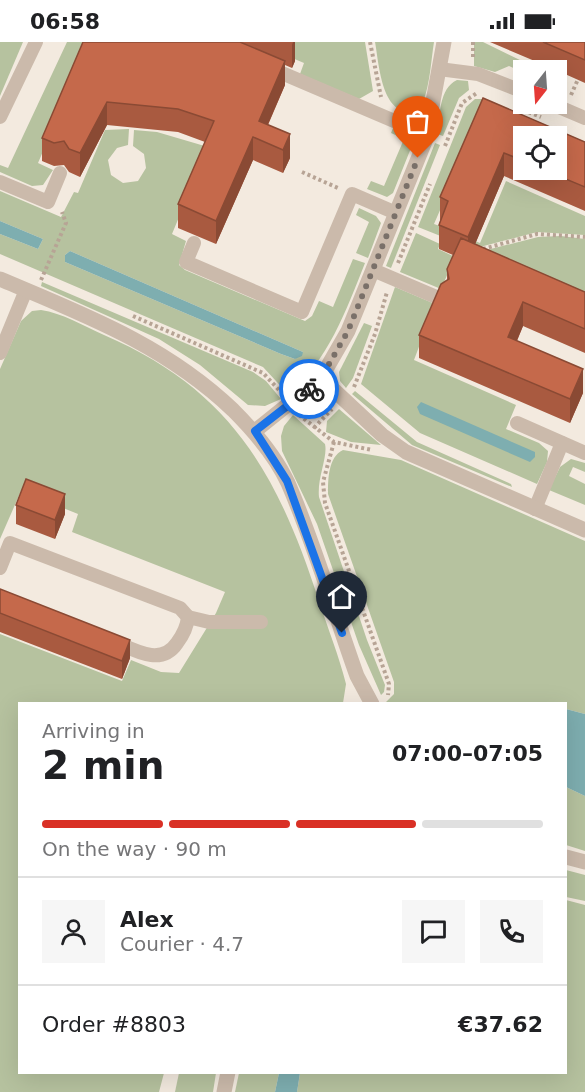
<!DOCTYPE html>
<meta charset="utf-8">
<style>
:root{--surface:#fff;--page:#f6f6f6;--text:#202124;--muted:#757577;--line:#e0e0e0;--accent:#d93025}
body{margin:0;font-family:"DejaVu Sans",sans-serif;background:var(--page);color:var(--text);height:100vh;display:flex;flex-direction:column;font-size:22px;white-space:nowrap}
*{box-sizing:border-box;margin:0}
p{font-size:20px;color:var(--muted)}
.icon{flex:none;width:33px;height:33px;fill:none;stroke:currentColor;stroke-width:2;stroke-linecap:round;stroke-linejoin:round}
.map{position:relative;flex:1;overflow:hidden}
.side{position:absolute;left:18px;top:660px;width:549px;height:372px;display:flex;flex-direction:column;background:var(--surface);border-radius:0px;box-shadow:0 6px 24px #0002}
.side>*{flex:none}
.needle{width:39px;rotate:197deg}
.tools{position:absolute;left:513px;top:18px;display:grid;gap:12px}
.tools a{display:grid;place-items:center;width:54px;height:54px;border-radius:0px;background:var(--surface);box-shadow:0 6px 24px #0002;font-size:30px}
.pin{position:absolute;display:grid;place-items:center;width:51px;height:51px;color:#fff;margin:-62px -26px;border-radius:50% 50% 50% 0;rotate:-45deg;box-shadow:0 0 6px #0007}
.pin .icon{rotate:45deg}
.courier{position:absolute;display:grid;place-items:center;width:60px;height:60px;margin:-30px;border:4px solid #1a73e8;border-radius:50%;background:#fff;color:#222;box-shadow:0 2px 8px #0007}
.head em{font-style:normal;font-weight:700}
.head div{display:flex;flex-direction:column-reverse}
.head{display:flex;align-items:center;justify-content:space-between;height:102px;padding:0 24px}
h1{font-size:39px;font-weight:700;line-height:45px}
.bar{display:grid;grid-template-columns:repeat(4,1fr);gap:9px 6px;align-content:center;height:72px;padding:0 24px}
.bar i{height:8px;border-radius:4px;background:var(--line)}
.bar .current{background:var(--accent)}
.bar p{grid-column:span 4}
.line{display:flex;align-items:center;gap:15px;padding:0 24px;border-top:2px solid var(--line)}
.line div{flex:1}
.round{display:grid;place-items:center;flex:none;width:63px;height:63px;border-radius:0px;background:var(--page)}
.status{display:flex;justify-content:space-between;align-items:center;height:42px;padding:0 30px;background:var(--surface);direction:ltr}
.status svg{height:16px;fill:currentColor}
.map>svg:first-child{display:block}
.green{fill:#b6c29f;fill-rule:evenodd}
.water{fill:#7eaeb0}
.lines{fill:none;stroke-linecap:round;stroke-linejoin:round}
.path{stroke:#b7a495;stroke-width:4;stroke-dasharray:3 3;stroke-linecap:butt}
.lane{stroke:#cbbaab;stroke-width:14}
.street{stroke:#cbbaab;stroke-width:15}
.wall{fill:#a95a40;fill-rule:evenodd}
.shaded-wall{fill:#8a4a34}
.building{fill:#c5694b;stroke:#8a4a34;stroke-width:1.5}
.done{stroke:#7a7069;stroke-width:6;stroke-dasharray:0 10.8}
.route{stroke:#1a73e8;stroke-width:8}
</style>
<div class="status"><b>06:58</b><svg viewBox="0 0 49 12"><path d="M0 12V9h3v3zM5 12V6h3v6zM10 12V3h3v9zM15 12V0h3v12zM26 1h20v11H26zM47 4h2v5h-2z"/></svg></div>
<div class="map">
<svg width="585" height="1050" viewBox="0 0 585 1050">
<rect width="100%" height="100%" fill="#f3eadf"/>
<g class="green">
<polygon points="0,0 23,0 0,54"/>
<polygon points="67,0 90,0 38,121 53,128 43,143 32,144 0,130 0,123 8,126"/>
<polygon points="243,0 365,0 373,49 359,57 300,32 304,21 266,5"/>
<path d="M375 0H434C431 19 430 42 423 60 421 64 415 71 409 70 381 69 379 21 375 0Z"/>
<polygon points="474,0 483,0 522,19 518,28 509,24 495,30 474,24"/>
<path d="M457 38 468 39 469 48 459 56 443 94 437 92C440 74 439 46 457 38Z"/>
<polygon points="475,57 484,57 480,76 434,182 440,184 443,195 418,185 466,65"/>
<polygon points="393,86 407,94 411,106 393,151 387,155 367,147 371,139 384,144 404,97 391,91"/>
<path d="M129 87 128 103 117 106 108 118 111 133 123 141 138 139 146 126 144 112 133 104 134 88 157 90 208 105 172 192 186 199 179 223 185 228 305 279 312 274 319 259 333 265 353 217 365 221C346 269 328 319 288 352L263 325 0 212V192L38 207 43 197 0 179V149L61 175 74 150 78 151 105 88ZM70 209 303 310 295 317 281 312 65 220V213Z"/>
<polygon points="435,101 440,103 391,226 386,224"/>
<polygon points="506,139 585,174 585,193 537,190 480,205 461,193 480,201"/>
<polygon points="359,166 376,174 381,181 368,216 356,211 369,180 356,173"/>
<polygon points="416,191 440,202 438,207 455,215 441,247 400,230"/>
<polygon points="561,194 585,197 585,271 479,210 538,195"/>
<polygon points="42,240 253,330 266,339 281,357 265,364 248,363 200,323 159,297 41,244"/>
<polygon points="395,245 435,262 414,318 516,363 506,387 539,401 548,409 547,420 537,442 420,391 361,342"/>
<path d="M41 268C62 271 84 284 104 293 232 348 278 433 319 559 328 587 339 614 346 642L343 661 20 662V1030L164 1031 159 1050H0V592L122 639 131 618 161 630 179 631 216 571 225 550 72 490 78 472 21 449 0 497V327L21 279 32 269Z"/>
<polygon points="364,281 372,284 353,336 346,346 340,339 339,330"/>
<polygon points="355,349 417,400 511,442 512,445 412,403 352,352"/>
<polygon points="316,356 325,356 333,360 318,374 310,376 300,367"/>
<polygon points="339,367 381,403 351,400 326,390 327,379"/>
<path d="M293 373 325 402C328 415 317 436 319 455L367 598 385 643 384 650 381 653 359 603 317 482 282 409 281 394 284 384Z"/>
<path d="M343 408 401 418 585 499V672L566 667V662L385 661 394 652V640L328 452C328 438 328 415 343 408Z"/>
<polygon points="571,417 585,421 585,430 573,425 569,434 585,442 585,463 549,448 560,425"/>
<polygon points="566,745 585,754 585,809 566,803"/>
<polygon points="566,828 585,833 585,859 566,855"/>
<polygon points="566,858 585,863 585,1050 297,1050 300,1031 566,1030"/>
<polygon points="179,1031 216,1031 213,1050 175,1050"/>
<polygon points="239,1031 279,1031 275,1050 235,1050"/>
</g>
<g class="water">
<polygon points="0,179 43,197 38,207 0,192"/>
<polygon points="70,209 303,310 302,314 295,317 281,312 65,220 65,213"/>
<polygon points="421,360 535,410 535,415 530,420 420,372 417,365"/>
<polygon points="566,667 585,672 585,754 566,745"/>
<polygon points="279,1031 300,1031 297,1050 275,1050"/>
</g>
<g class="lines">
<g class="path">
<polyline points="370,0 381,55"/>
<polyline points="473,0 473,15"/>
<polyline points="571,53 579,35"/>
<polyline points="523,68 541,75"/>
<polyline points="445,104 462,61 477,51"/>
<polyline points="302,130 338,146"/>
<polyline points="483,207 537,192 585,195"/>
<polyline points="398,221 430,142"/>
<polyline points="41,238 66,181 62,170"/>
<polyline points="133,274 263,331 280,349"/>
<polyline points="354,345 375,292 387,250"/>
<polyline points="299,373 334,400 372,408"/>
<polyline points="314,386 332,367"/>
<polyline points="334,400 323,440 325,461 389,642 388,653"/>
</g>
<g class="lane">
<polyline points="270,26 427,93"/>
<polyline points="439,27 478,32 524,50"/>
<polyline points="552,62 585,76"/>
<polyline points="0,75 36,0"/>
<polyline points="0,140 48,160 60,131"/>
<polyline points="194,201 186,220 302,270 352,152 396,171"/>
<polyline points="373,228 441,257"/>
<polyline points="0,311 26,248"/>
<polyline points="517,381 585,411"/>
<polyline points="535,467 562,401"/>
<path d="M0 526 10 501 180 566 188 575C187 586 183 593 177 601 161 625 134 608 113 599"/>
<polyline points="188,575 209,580 261,580"/>
</g>
<g class="street">
<path d="M0 237C85 273 165 303 233 368 254 389 275 413 288 441 315 503 334 570 357 634L372 662"/>
<polyline points="321,336 382,393 406,410 585,488"/>
<polyline points="255,389 321,336 348,289 426,97 444,0"/>
<polyline points="566,815 585,820"/>
<polyline points="224,1050 228,1030"/>
</g>
</g>
<g class="wall">
<polygon points="83,0 295,0 295,19 292,26 285,23 285,43 268,83 290,116 283,131 253,118 216,202 178,186 178,162 205,100 178,90 107,83 80,135 69,130 64,123 54,124 42,119 42,96"/>
<polygon points="490,0 585,0 585,41 556,28"/>
<path d="M483 56 585 100V169L504 134 475 202 585 250V311L523 284 517 299 583 351 570 381 419 316V293L447 238V227L453 213 439 207V183L440 179V155ZM524 94 556 128H524Z"/>
<polygon points="16,463 65,472 55,497 16,482"/>
<polygon points="0,547 130,616 122,637 0,590"/>
</g>
<g class="shaded-wall">
<polygon points="293,0 295,0 295,19 292,26 292,3"/>
<polygon points="285,19 285,43 261,98 259,79"/>
<polygon points="107,60 107,83 80,135 80,111"/>
<polygon points="290,92 290,116 283,131 283,108"/>
<polygon points="253,95 253,118 216,202 216,179"/>
<polygon points="504,111 504,134 468,219 468,195"/>
<polygon points="523,260 523,284 508,319 508,295"/>
<polygon points="583,327 583,351 570,381 570,357"/>
<polygon points="65,452 65,472 55,497 55,478"/>
<polygon points="130,598 130,616 122,637 122,619"/>
</g>
<g class="building">
<polygon points="83,0 240,0 285,19 259,79 290,92 283,108 253,95 216,179 178,162 214,79 178,67 107,60 80,111 69,107 64,99 54,101 42,96"/>
<polygon points="543,0 585,0 585,18"/>
<polygon points="483,56 585,100 585,145 544,128 556,128 556,94 524,94 524,119 504,111 468,195 439,183 448,159 440,155"/>
<polygon points="461,196 585,250 585,287 523,260 508,295 583,327 570,357 419,293 441,242 449,237 447,227"/>
<polygon points="26,437 65,452 55,478 16,463"/>
<polygon points="0,547 130,598 122,619 0,571 0,572"/>
</g>
<g class="lines">
<polyline class="done" points="309,347 321,336 348,289 418,116"/>
<polyline class="route" points="309,347 255,389 287,439 342,591"/>
</g>
</svg>
<div class="tools">
<a><svg class="needle" viewBox="-14 -14 28 28"><path d="M0-13l5 13h-10z" fill="#e53935"/><path d="M0 13l5-13h-10z" fill="#757577"/></svg></a>
<a><svg class="icon" aria-label="locate" viewBox="0 0 24 24"><circle cx="12" cy="12" r="6"/><path d="M12 2v4M12 18v4M2 12h4M18 12h4"/></svg></a>
</div>
<div class="pin" style="left:418px;top:116px;background:#ea580c"><svg class="icon" aria-label="bag" viewBox="0 0 24 24"><path d="M5 8h14l-1 12H6zM9 8a3 3 0 0 1 6 0"/></svg></div>
<div class="pin" style="left:342px;top:591px;background:#1f2937"><svg class="icon" aria-label="home" viewBox="0 0 24 24"><path d="M3 11l9-7 9 7M6 9v11h12V9"/></svg></div>
<div class="courier" style="left:309px;top:347px"><svg class="icon" aria-label="bike" viewBox="0 0 24 24"><circle cx="6" cy="16" r="4"/><circle cx="18" cy="16" r="4"/><path d="M6 16l4-8h5l3 8M10 8l3 8H6M13 5h3"/></svg></div>
<section class="side">
<div class="head"><div><h1>2 min</h1><p>Arriving in</p></div><em>07:00–07:05</em></div>
<div class="bar"><i class="current"></i><i class="current"></i><i class="current"></i><i></i><p>On the way · 90 m</p></div>
<div class="line" style="height:108px"><a class="round"><svg class="icon" aria-label="person" viewBox="0 0 24 24"><circle cx="12" cy="8" r="4"/><path d="M4 21q1-7 8-7t8 7"/></svg></a><div><b>Alex</b><p>Courier · 4.7</p></div><a class="round"><svg class="icon" aria-label="chat" viewBox="0 0 24 24"><path d="M4 5h16v11H9l-5 4z"/></svg></a><a class="round"><svg class="icon" aria-label="phone" viewBox="0 0 24 24"><path d="M5 4h4l2 5-3 2q2 4 5 5l2-3 5 2v4C11 20 4 13 5 4z"/></svg></a></div>
<div class="line" style="height:78px"><div>Order #8803</div><b>€37.62</b></div>
</section>
</div>
